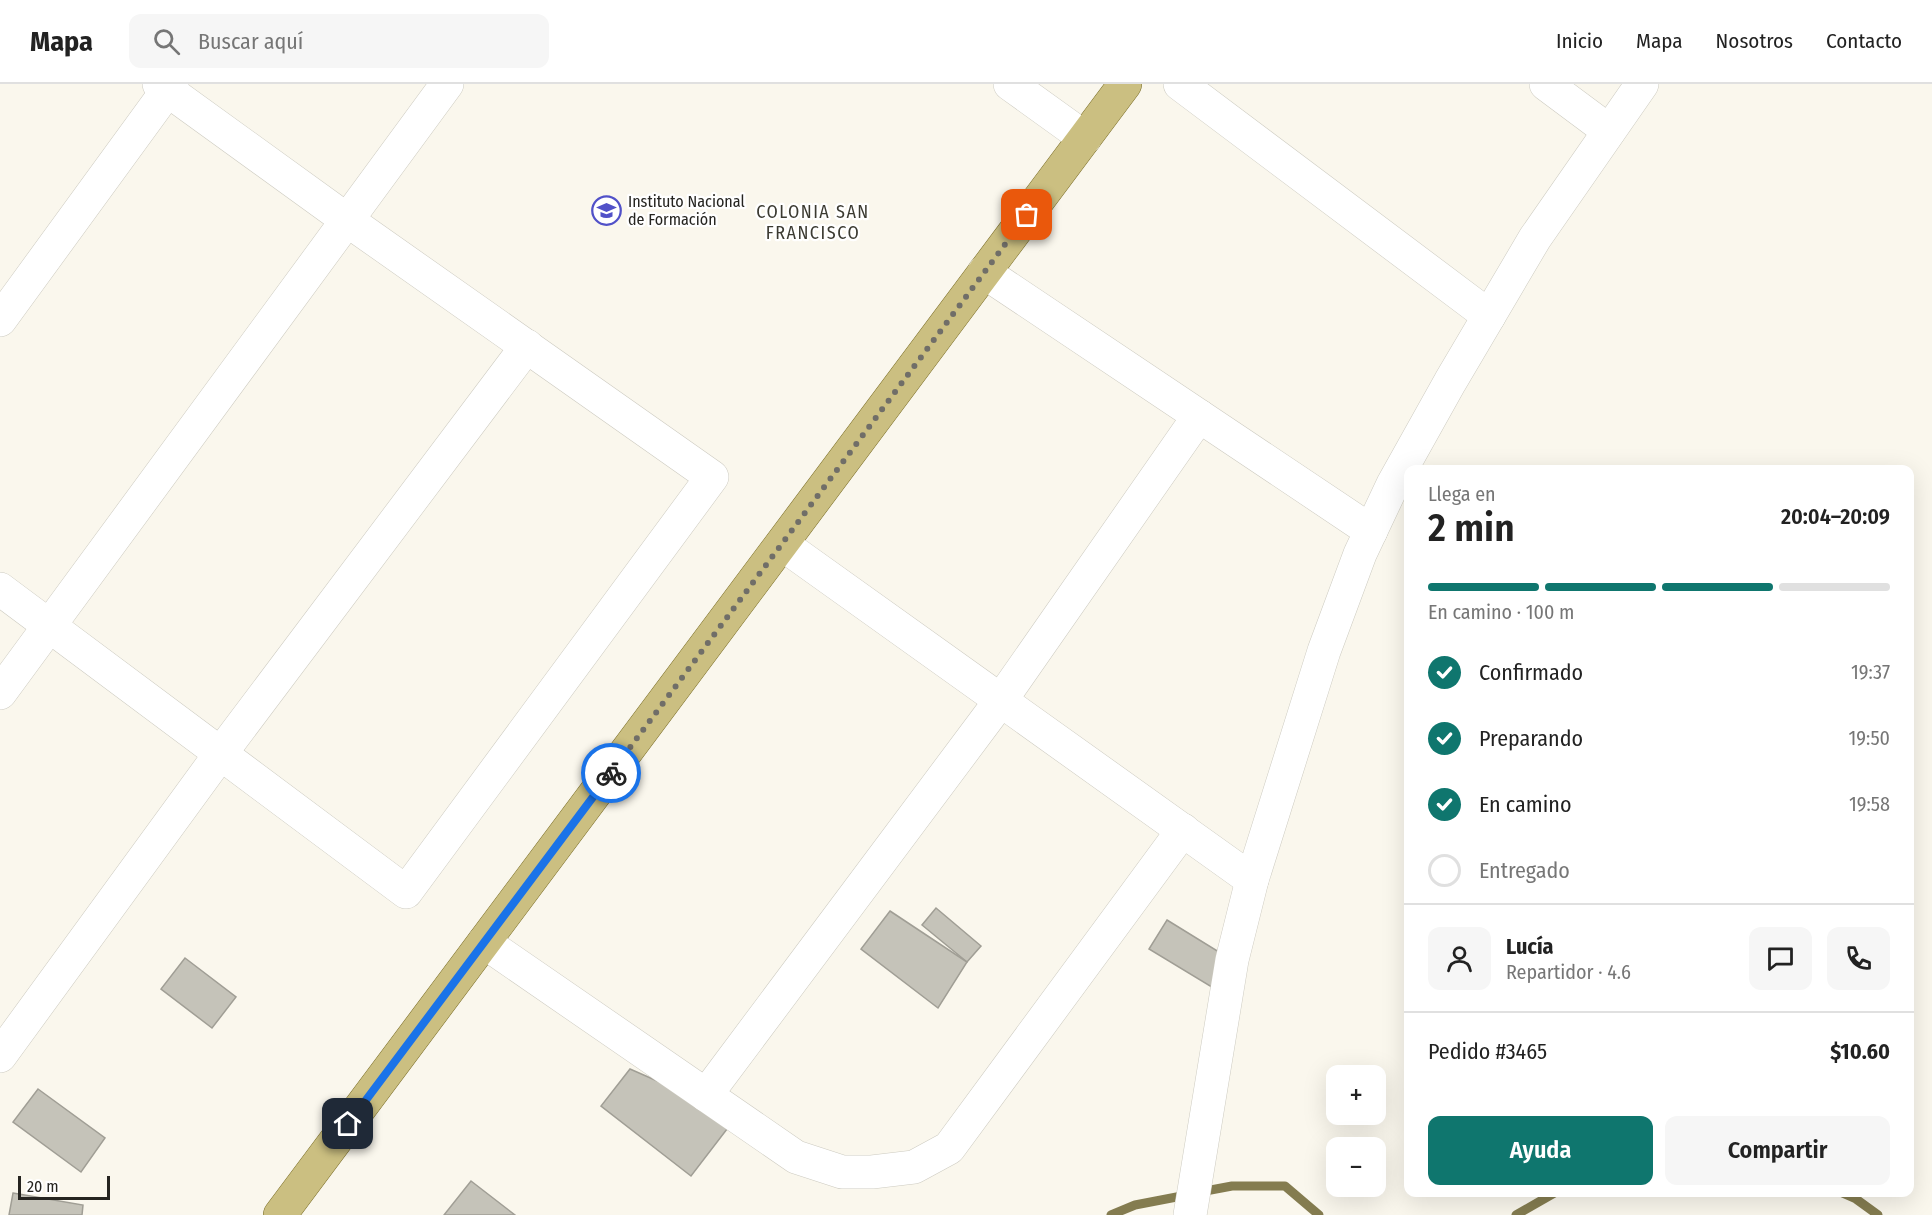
<!DOCTYPE html>
<html lang="es">
<meta charset="utf-8">
<style>
:root{--surface:#fff;--page:#f6f6f6;--text:#222;--muted:#767676;--line:#e0e0e0;--accent:#0f766e}
body{margin:0;font-family:"Fira Sans Condensed",sans-serif;background:var(--page);color:var(--text);height:100vh;display:flex;flex-direction:column;font-size:22px;white-space:nowrap}
*{box-sizing:border-box;margin:0}
p{font-size:20px;color:var(--muted)}
.icon{flex:none;width:33px;height:33px;fill:none;stroke:currentColor;stroke-width:2;stroke-linecap:round;stroke-linejoin:round}
.map{position:relative;flex:1;overflow:hidden}
.details{position:absolute;left:1404px;top:381px;width:510px;height:732px;display:flex;flex-direction:column;background:var(--surface);border-radius:12px;box-shadow:0 6px 24px #0002}
.details>*{flex:none}
.fabs{position:absolute;left:1326px;top:981px;display:grid;gap:12px}
.fabs a{display:grid;place-items:center;width:60px;height:60px;border-radius:12px;background:var(--surface);box-shadow:0 6px 24px #0002;font-size:30px}
.scale{position:absolute;left:18px;bottom:15px;width:92px;box-sizing:border-box;padding-left:6px;border:3px solid #252420;border-top:0;font-size:16px;line-height:21px;white-space:nowrap;color:#252420;-webkit-text-stroke:4px #fff;paint-order:stroke}
.pin{position:absolute;display:grid;place-items:center;width:51px;height:51px;color:#fff;margin:-26px;border-radius:12px;box-shadow:0 3px 9px #0006}
.courier{position:absolute;display:grid;place-items:center;width:60px;height:60px;margin:-30px;border:4px solid #1a73e8;border-radius:50%;background:#fff;color:#222;box-shadow:0 2px 8px #0007}
.headline em{font-style:normal;font-weight:600}
.headline div{display:flex;flex-direction:column-reverse}
.headline{display:flex;align-items:center;justify-content:space-between;height:102px;padding:0 24px}
h1{font-size:39px;font-weight:600;line-height:45px}
.bar{display:grid;grid-template-columns:repeat(4,1fr);gap:9px 6px;align-content:center;height:72px;padding:0 24px}
.bar i{height:8px;border-radius:4px;background:var(--line)}
.bar .current{background:var(--accent)}
.bar p{grid-column:span 4}
.line{display:flex;align-items:center;gap:15px;padding:0 24px;border-top:2px solid var(--line)}
.line div{flex:1}
.round{display:grid;place-items:center;flex:none;width:63px;height:63px;border-radius:12px;background:var(--page)}
ol{padding:0 24px;list-style:none}
li{display:flex;align-items:center;gap:18px;height:66px}
li p{margin-inline-start:auto}
li .icon{padding:6px;border-radius:50%;background:var(--accent);color:#fff;stroke-width:4}
li:last-child{color:var(--muted)}
li i{width:33px;height:33px;border:3px solid var(--line);border-radius:50%}
.primary-button{display:flex;gap:12px;margin-top:auto;padding:12px 24px}
.primary-button a{flex:1;height:69px;border-radius:12px;background:var(--accent);color:#fff;font-size:24px;font-weight:600;line-height:69px;text-align:center}
.primary-button a+a{background:var(--page);color:var(--text)}
header{display:flex;align-items:center;gap:36px;box-sizing:border-box;height:84px;padding:0 30px;background:var(--surface);border-bottom:2px solid var(--line)}
header strong{font-size:28px}
nav{display:flex;gap:33px;margin-inline-start:auto;font-size:21px}
.search{width:420px;height:54px;background:var(--page);display:flex;align-items:center;gap:15px;box-sizing:border-box;padding:0 21px;border-radius:12px;color:var(--muted);font-size:22px}
.map>svg:first-child{display:block}
.lines{fill:none;stroke-linecap:round;stroke-linejoin:round}
.stream{stroke:#847c50;stroke-width:9}
.building{fill:#c5c3b9;stroke:#a09e95;stroke-width:1.5}
.street-casing{stroke:#cdcbc1;stroke-width:34}
.primary-casing{stroke:#7a6d28;stroke-width:34}
.street{stroke:#fff;stroke-width:33}
.primary{stroke:#cbbf81;stroke-width:33}
.done{stroke:#706e68;stroke-width:6;stroke-dasharray:0 10.8}
.route{stroke:#1a73e8;stroke-width:8}
.labels{text-anchor:middle;dominant-baseline:central;stroke-width:4.5;stroke-linejoin:round;paint-order:stroke}
.poi-label{font-size:16px;fill:#252420;stroke:#fff;text-anchor:start}
.neighbourhood-label{font-size:18px;letter-spacing:1.5px;fill:#3b3a31;stroke:#fff}
</style>
<header>
<strong>Mapa</strong>
<div class="search"><svg class="icon" aria-label="search" viewBox="0 0 24 24"><circle cx="10" cy="10" r="6"/><path d="M15 15l6 6"/></svg>Buscar aquí</div>
<nav><a>Inicio</a><a>Mapa</a><a>Nosotros</a><a>Contacto</a></nav>
</header>
<div class="map">
<svg width="1932" height="1131" viewBox="0 0 1932 1131">
<rect width="100%" height="100%" fill="#faf7ed"/>
<g class="lines">
<g class="stream">
<polyline points="1200,1108 1232,1102 1285,1102 1319,1131"/>
<polyline points="1840,1108 1856,1115 1878,1131"/>
<polyline points="1111,1131 1135,1121 1187,1111"/>
<polyline points="1516,1131 1556,1108"/>
</g>
</g>
<g class="building">
<polygon points="936,824 981,862 967,878 922,841"/>
<polygon points="890,827 967,878 938,924 861,865"/>
<polygon points="1167,836 1232,876 1215,905 1149,865"/>
<polygon points="185,874 236,913 212,944 161,905"/>
<polygon points="630,985 737,1032 691,1092 601,1022"/>
<polygon points="38,1005 105,1054 81,1088 13,1038"/>
<polygon points="471,1097 515,1131 444,1131"/>
<polygon points="13,1109 83,1121 82,1131 9,1131"/>
</g>
<g class="lines">
<defs>
<g id="street">
<polyline points="1010,0 1085,54"/>
<polyline points="1180,0 1489,232"/>
<polyline points="1546,0 1609,47"/>
<polyline points="984,188 1371,447"/>
<polyline points="0,236 172,0"/>
<polyline points="782,460 1252,796"/>
<polyline points="0,505 406,808 712,393 347,136 159,0"/>
<polyline points="0,609 447,0"/>
<polyline points="484,858 796,1073 842,1088 872,1088 914,1083 949,1064 1183,746"/>
<polyline points="0,972 221,669 527,262"/>
<polyline points="706,1011 1001,616 1199,332"/>
<polyline points="1190,1131 1232,876 1252,796 1324,567 1360,470 1393,400 1450,298 1535,154 1642,0"/>
</g>
<polyline id="primary" points="280,1131 1125,0"/>
</defs>
<use href="#street" class="street-casing"/>
<use href="#primary" class="primary-casing"/>
<use href="#street" class="street"/>
<use href="#primary" class="primary"/>
</g>
<g class="lines">
<polyline class="done" points="611,689 1027,131"/>
<polyline class="route" points="348,1040 611,689"/>
</g>
<defs>
<symbol id="school-ring" viewBox="-11 -11 22 22"><circle r="9.5" fill="#fff" stroke="#5151c8" stroke-width="1.5"/><path d="M0-5L7-2L0 1L-7-2ZM-4 1L0 2.5L4 1V4Q0 6-4 4Z" fill="#5151c8"/></symbol>
</defs>
<g fill-rule="evenodd">
<use href="#school-ring" x="590" y="110" width="33" height="33"/>
</g>
<g class="labels">
<g class="poi-label">
<text x="628" y="117">Instituto Nacional<tspan x="628" dy="18">de Formación</tspan></text>
</g>
<g class="neighbourhood-label">
<text x="813" y="128">COLONIA SAN<tspan x="813" dy="21">FRANCISCO</tspan></text>
</g>
</g>
</svg>
<div class="fabs">
<a>+</a>
<a>−</a>
</div>
<div class="scale">20 m</div>
<div class="pin" style="left:1027px;top:131px;background:#ea580c"><svg class="icon" aria-label="bag" viewBox="0 0 24 24"><path d="M5 8h14l-1 12H6zM9 8a3 3 0 0 1 6 0"/></svg></div>
<div class="pin" style="left:348px;top:1040px;background:#1f2937"><svg class="icon" aria-label="home" viewBox="0 0 24 24"><path d="M3 11l9-7 9 7M6 9v11h12V9"/></svg></div>
<div class="courier" style="left:611px;top:689px"><svg class="icon" aria-label="bike" viewBox="0 0 24 24"><circle cx="6" cy="16" r="4"/><circle cx="18" cy="16" r="4"/><path d="M6 16l4-8h5l3 8M10 8l3 8H6M13 5h3"/></svg></div>
<section class="details">
<div class="headline"><div><h1>2 min</h1><p>Llega en</p></div><em>20:04–20:09</em></div>
<div class="bar"><i class="current"></i><i class="current"></i><i class="current"></i><i></i><p>En camino · 100 m</p></div>
<ol>
<li><svg class="icon" aria-label="check" viewBox="0 0 24 24"><path d="M5 12l5 5 9-10"/></svg>Confirmado<p>19:37</p></li>
<li><svg class="icon" aria-label="check" viewBox="0 0 24 24"><path d="M5 12l5 5 9-10"/></svg>Preparando<p>19:50</p></li>
<li><svg class="icon" aria-label="check" viewBox="0 0 24 24"><path d="M5 12l5 5 9-10"/></svg>En camino<p>19:58</p></li>
<li><i></i>Entregado</li>
</ol>
<div class="line" style="height:108px"><a class="round"><svg class="icon" aria-label="person" viewBox="0 0 24 24"><circle cx="12" cy="8" r="4"/><path d="M4 21q1-7 8-7t8 7"/></svg></a><div><b>Lucía</b><p>Repartidor · 4.6</p></div><a class="round"><svg class="icon" aria-label="chat" viewBox="0 0 24 24"><path d="M4 5h16v11H9l-5 4z"/></svg></a><a class="round"><svg class="icon" aria-label="phone" viewBox="0 0 24 24"><path d="M5 4h4l2 5-3 2q2 4 5 5l2-3 5 2v4C11 20 4 13 5 4z"/></svg></a></div>
<div class="line" style="height:78px"><div>Pedido #3465</div><b>$10.60</b></div>
<div class="primary-button"><a>Ayuda</a><a>Compartir</a></div>
</section>
</div>
